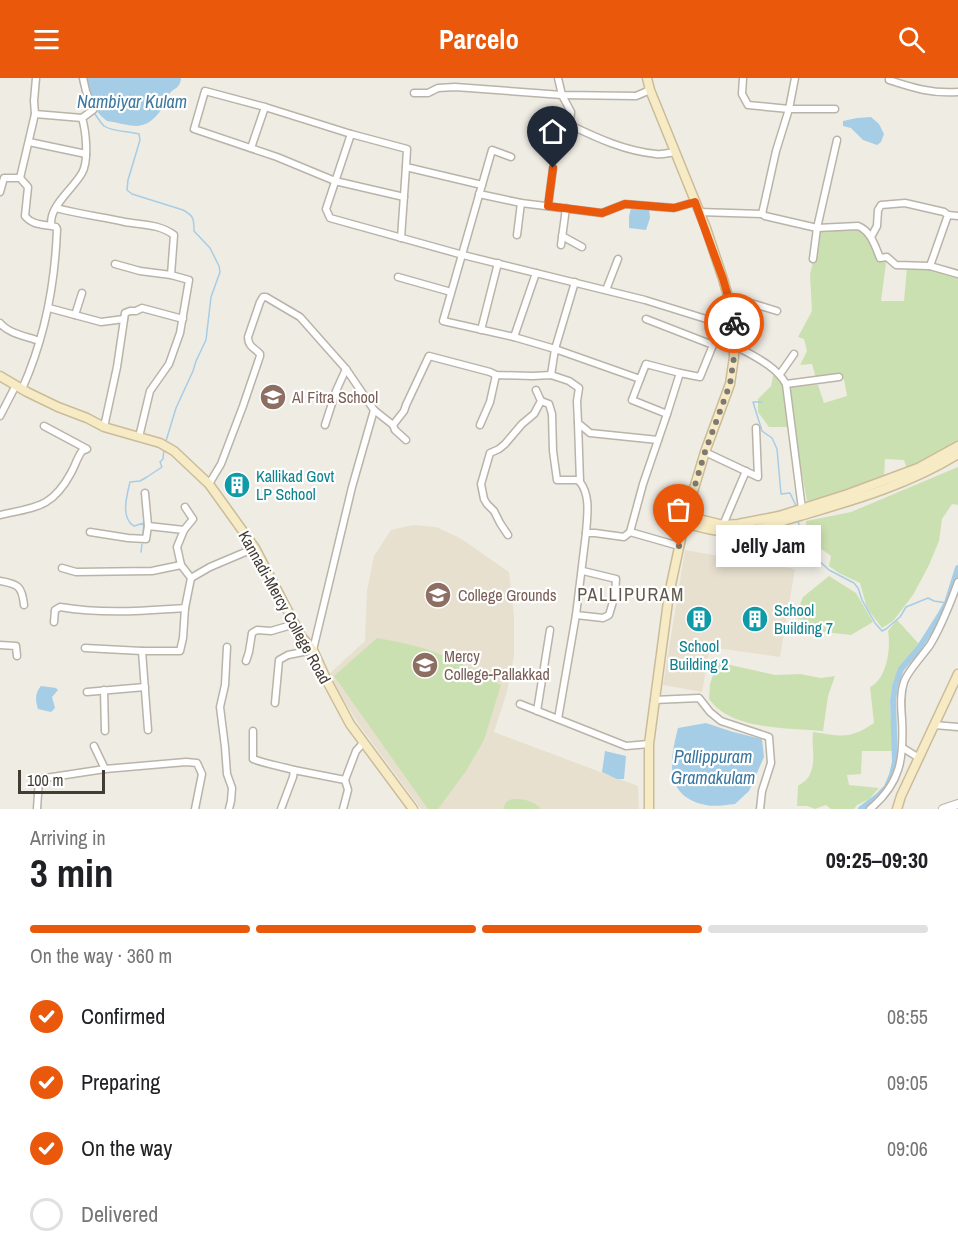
<!DOCTYPE html>
<meta charset="utf-8">
<style>
:root{--surface:#fff;--page:#f2f2f2;--text:#202124;--muted:#757577;--line:#e0e0e0;--accent:#ea580c}
body{margin:0;font-family:"Archivo Narrow",sans-serif;background:var(--page);color:var(--text);height:100vh;display:flex;flex-direction:column;font-size:22px;white-space:nowrap}
*{box-sizing:border-box;margin:0}
p{font-size:20px;color:var(--muted)}
.icon{flex:none;width:33px;height:33px;fill:none;stroke:currentColor;stroke-width:2;stroke-linecap:round;stroke-linejoin:round}
.map{position:relative;height:731px;overflow:hidden}
.panel{display:flex;flex-direction:column;background:var(--surface);flex:1}
.panel>*{flex:none}
.scale{position:absolute;left:18px;bottom:15px;width:87px;box-sizing:border-box;padding-left:6px;border:3px solid #413c34;border-top:0;font-size:16px;line-height:21px;white-space:nowrap;color:#413c34;-webkit-text-stroke:4px #fff;paint-order:stroke}
.pin{position:absolute;display:grid;place-items:center;width:51px;height:51px;color:#fff;margin:-62px -26px;border-radius:50% 50% 50% 0;rotate:-45deg;box-shadow:0 0 6px #0007}
.pin .icon{rotate:45deg}
.courier{position:absolute;display:grid;place-items:center;width:60px;height:60px;margin:-30px;border:4px solid #ea580c;border-radius:50%;background:#fff;color:#222;box-shadow:0 2px 8px #0007}
.bubble{position:absolute;height:42px;border-radius:0px;background:var(--surface);box-shadow:0 3px 9px #0003;font-size:20px;font-weight:800;line-height:42px;text-align:center}
.overview em{font-style:normal;font-weight:800}
.overview div{display:flex;flex-direction:column-reverse}
.overview{display:flex;align-items:center;justify-content:space-between;height:102px;padding:0 30px}
h1{font-size:39px;font-weight:800;line-height:45px}
.bar{display:grid;grid-template-columns:repeat(4,1fr);gap:9px 6px;align-content:center;height:72px;padding:0 30px}
.bar i{height:8px;border-radius:4px;background:var(--line)}
.bar .active{background:var(--accent)}
.bar p{grid-column:span 4}
ol{padding:0 30px;list-style:none}
li{display:flex;align-items:center;gap:18px;height:66px}
li p{margin-inline-start:auto}
li .icon{padding:6px;border-radius:50%;background:var(--accent);color:#fff;stroke-width:4}
li:last-child{color:var(--muted)}
li i{width:33px;height:33px;border:3px solid var(--line);border-radius:50%}
header{display:flex;justify-content:space-between;align-items:center;height:78px;padding:0 30px;background:var(--accent);color:#fff;font-size:27px;font-weight:800}
.map>svg:first-child{display:block}
.education{fill:#e7e0cf}
.green{fill:#cbe0b1}
.water{fill:#a6cde6}
.lines{fill:none;stroke-linecap:round;stroke-linejoin:round}
.stream{stroke:#a6cde6;stroke-width:1.5}
.canal{stroke:#a6cde6;stroke-width:6}
.minor-casing{stroke:#bab3a8;stroke-width:9}
.tertiary-casing{stroke:#bab3a8;stroke-width:10}
.secondary-casing{stroke:#cabc98;stroke-width:11}
.minor{stroke:#fff;stroke-width:6}
.tertiary{stroke:#fff;stroke-width:8}
.secondary{stroke:#f7ebc6;stroke-width:8}
.done{stroke:#7e7a72;stroke-width:6;stroke-dasharray:0 10.8}
.route{stroke:#ea580c;stroke-width:8}
.labels{text-anchor:middle;dominant-baseline:central;stroke-width:4.5;stroke-linejoin:round;paint-order:stroke}
.education-label{font-size:16px;fill:#785e54;stroke:#fff;text-anchor:start}
.culture-label{font-size:16px;fill:#0d838f;stroke:#fff;text-anchor:start}
.street-label{font-size:16px;fill:#413c34;stroke:#fff}
.water-label{font-size:18px;font-style:italic;fill:#3b779f;stroke:#fff}
.neighbourhood-label{font-size:18px;letter-spacing:1.5px;fill:#62594d;stroke:#fff}
</style>
<header><svg class="icon" aria-label="menu" viewBox="0 0 24 24"><path d="M4 6h16M4 12h16M4 18h16"/></svg>Parcelo<svg class="icon" aria-label="search" viewBox="0 0 24 24"><circle cx="10" cy="10" r="6"/><path d="M15 15l6 6"/></svg></header>
<div class="map">
<svg width="958" height="731" viewBox="0 0 958 731">
<rect width="100%" height="100%" fill="#efece4"/>
<g class="education">
<polygon points="413,447 436,449 460,460 509,494 514,538 514,578 507,614 494,654 638,708 639,731 421,731 359,647 328,597 365,563 367,513 374,478 391,452"/>
<polygon points="685,472 795,491 780,579 710,569 702,614 663,607"/>
</g>
<g class="green">
<polygon points="858,151 873,161 886,185 881,223 904,223 907,189 942,192 958,198 958,364 935,379 907,391 904,382 885,381 884,400 844,416 807,423 794,354 786,349 769,349 758,334 758,321 771,308 773,298 782,297 787,308 818,307 824,325 847,318 844,301 816,300 812,286 800,287 807,273 804,261 798,259 812,233 810,196 821,153"/>
<polygon points="958,389 958,427 952,426 942,441 939,463 929,487 913,517 893,543 882,550 867,530 860,505 839,495 829,488 831,478 816,467 813,475 806,471 806,443 851,434"/>
<polygon points="829,498 856,515 873,544 851,557 824,554 795,539 803,519"/>
<path d="M897 542 919 566C912 575 900 586 896 597 885 621 893 648 893 673H862L861 696 847 697 849 707 879 710 869 721 857 727 854 731H831L826 727 815 731 807 728H797L798 708C802 705 807 702 809 698 817 684 811 668 813 654 841 658 849 662 874 645L870 609C887 601 891 570 888 553Z"/>
<path d="M377 560C399 564 421 568 442 577 462 585 482 596 501 607L484 662 466 693 438 731H428L334 598Z"/>
<path d="M717 584 775 597 800 596 821 600 835 598 828 618 823 653C787 649 732 653 709 621L710 606Z"/>
<path d="M512 721C524 721 533 722 541 731H503L506 724Z"/>
</g>
<g class="water">
<path d="M82 0H181C180 12 173 9 168 18 165 22 164 27 162 31 143 56 134 47 107 43 92 32 88 16 82 0Z"/>
<polygon points="871,39 879,46 884,56 881,64 877,67 863,62 851,50 843,48 843,43 857,40"/>
<polygon points="632,127 649,130 650,140 646,152 629,150 629,138"/>
<path d="M41 608 56 610 58 612 52 619 55 630 51 634 38 631C35 621 35 615 41 608Z"/>
<path d="M706 645 733 654 762 661 764 679 749 713 735 726C725 727 714 729 706 727 663 719 670 681 678 650Z"/>
<polygon points="605,673 626,678 624,701 617,701 602,694"/>
</g>
<g class="lines">
<g class="stream">
<polyline points="79,0 86,26 89,29"/>
<path d="M95 36C97 39 101 45 104 48 113 54 129 53 139 56L140 62 128 102 127 112 132 116 183 132C194 138 194 141 194 153L210 170 219 188 220 194 211 219 206 262 196 283 193 293 176 330 166 363"/>
<polyline points="762,324 753,324 762,353 772,360 777,371 781,416 790,415 796,428"/>
<polyline points="798,443 801,453 804,453 807,457 807,461 803,464 800,469 806,474 815,479 829,492 854,505 858,510 862,522 875,545 882,553 886,551 900,539 906,529 928,520 934,523 947,525"/>
<path d="M143 455 144 445 134 448C120 440 127 417 130 404L140 403 147 399 162 389 160 384 163 381 164 371"/>
<polyline points="141,474 142,466"/>
</g>
<polyline class="canal" points="861,731 877,719 887,709 892,697 895,684 893,622 895,608 901,591 919,570 940,537 947,525 958,490"/>
<defs>
<g id="minor">
<path d="M36 0 34 23 35 36 82 40C86 53 89 83 82 95 74 109 56 123 52 138 51 141 51 144 51 147"/>
<path d="M558 0 562 17 571 34 570 47C597 60 625 73 656 76 662 77 668 75 675 74"/>
<polyline points="743,0 742,16 748,27 789,31 835,31"/>
<path d="M889 0V2C913 10 933 16 958 14"/>
<polyline points="414,15 428,15 438,10 455,9 562,17 636,18 650,12"/>
<polyline points="82,40 93,32 86,13 83,0"/>
<polyline points="351,56 407,71 406,89 482,107"/>
<polyline points="29,64 86,76"/>
<polyline points="251,70 265,29"/>
<polyline points="511,79 492,72 443,243 514,259 555,271 640,301 646,286 680,295"/>
<polyline points="20,100 35,36"/>
<path d="M0 114 4 100H20L28 109 25 138C33 148 44 146 56 149L57 151C55 207 45 260 22 311"/>
<polyline points="479,116 521,125 602,135 625,126 674,130 695,124"/>
<polyline points="404,119 335,103 277,79 194,51 205,13 265,29 351,56 326,131 330,140 463,177 645,222 706,241 734,239"/>
<polyline points="548,128 553,90"/>
<path d="M56 130C79 136 102 139 125 144 143 147 159 146 174 157L171 197 189 202 180 255 169 286 150 313 139 359"/>
<path d="M699 134 762 136 765 138 817 150 858 148C871 153 875 168 880 180L887 179 896 187 930 188 958 196"/>
<polyline points="762,136 776,73 789,31 795,0"/>
<polyline points="948,137 958,138"/>
<polyline points="517,157 521,125"/>
<polyline points="562,158 582,169"/>
<polyline points="871,159 877,148 878,132 881,127 905,125 944,134 948,137 930,188"/>
<polyline points="401,160 406,89"/>
<polyline points="561,167 566,130"/>
<polyline points="813,181 817,150 837,62"/>
<polyline points="115,186 140,193 171,197"/>
<polyline points="398,199 451,214"/>
<polyline points="606,212 618,181"/>
<polyline points="728,218 777,233"/>
<polyline points="49,230 101,244 124,241"/>
<polyline points="75,237 82,215"/>
<path d="M0 245C9 256 26 258 39 263"/>
<polyline points="481,252 498,185"/>
<polyline points="514,259 536,195"/>
<path d="M734 267C753 278 775 287 786 306L802 431"/>
<polyline points="780,296 794,276"/>
<polyline points="551,297 555,271 575,204"/>
<polyline points="640,301 632,322 667,336"/>
<polyline points="786,306 839,299"/>
<polyline points="541,323 549,326 552,336 553,373 557,402 577,402 580,404"/>
<polyline points="0,338 16,307"/>
<path d="M578 345 580 404C591 418 587 439 586 455"/>
<polyline points="325,347 336,313 346,291"/>
<polyline points="393,347 404,333 406,327 429,278 490,294 496,297 533,298 551,297 569,303 579,310 577,323 578,345 590,355 658,362"/>
<polyline points="480,347 490,324 496,297"/>
<polyline points="104,349 117,289 125,235 130,233 136,233 142,230 183,241"/>
<polyline points="705,374 758,399 756,350"/>
<path d="M209 406 221 386 243 328 260 278V276C255 270 248 269 248 259L260 224 263 219H266L300 239 346 291 374 332 393 347 395 352 406 362"/>
<polyline points="145,415 148,448"/>
<path d="M0 437C36 429 52 430 71 395 75 388 77 380 82 373L87 371 44 348"/>
<polyline points="723,447 746,393"/>
<polyline points="184,452 193,441 185,429"/>
<polyline points="630,454 679,468"/>
<polyline points="508,457 500,445 494,433 487,426 484,421 481,406 490,375 499,371 505,366 522,346 534,336 541,323 536,312"/>
<polyline points="181,487 191,500 210,489 255,470"/>
<polyline points="62,490 76,494 152,493 181,487 177,469 184,452 148,448 146,461 128,460 90,454"/>
<path d="M0 503C18 506 22 508 24 527"/>
<polyline points="576,537 603,540 609,537 615,517 616,501 583,493"/>
<path d="M54 544 55 532 60 529C101 536 144 533 185 530L191 500"/>
<polyline points="0,567 16,568 17,578"/>
<polyline points="227,569 225,607 220,629 225,669 227,696 232,710 231,723 229,731"/>
<polyline points="85,570 142,573 180,573 183,560 185,530"/>
<polyline points="142,573 148,652"/>
<polyline points="246,583 249,574 252,555 257,552 271,553 295,546"/>
<polyline points="104,612 105,653"/>
<polyline points="87,614 145,609"/>
<polyline points="654,622 699,620 710,634 721,643 769,659 771,685 762,713 760,731"/>
<polyline points="275,625 279,582 288,577 313,572 352,409 374,332"/>
<polyline points="520,626 626,668 649,666"/>
<polyline points="537,633 550,552"/>
<polyline points="558,641 576,537 586,455 595,455 624,459 630,454 643,406 667,336 680,295 700,299 713,267 646,241"/>
<polyline points="934,647 958,649"/>
<path d="M253 653V681C266 686 280 688 294 692L293 699 281 731"/>
<polyline points="94,668 105,691"/>
<polyline points="903,670 919,680"/>
<polyline points="294,692 345,702"/>
<polyline points="37,731 39,701 105,691 186,684 197,685 202,696 195,731"/>
<polyline points="343,731 348,712 345,702 356,673 363,665"/>
<path d="M870 731C901 705 904 680 902 641 901 629 900 616 904 604 907 594 923 577 930 567 942 547 950 526 958 504"/>
</g>
<polyline id="tertiary" points="943,731 958,726"/>
<g id="secondary">
<polyline points="647,0 650,12 706,150 723,201 734,239 734,279 730,306 705,374 686,437 669,516 649,666 649,731"/>
<polyline points="0,298 27,314 58,329 87,340 104,349 160,365 174,373 209,406 255,470 301,558 313,572 327,603 350,646 413,731"/>
<polyline points="686,437 703,442 723,447 738,446 779,438 848,416 918,390 958,368"/>
<path d="M684 445C703 450 723 456 743 454 762 451 782 443 800 438 854 422 910 406 958 376"/>
<polyline points="897,731 901,718 958,596"/>
</g>
</defs>
<use href="#minor" class="minor-casing"/>
<use href="#tertiary" class="tertiary-casing"/>
<use href="#secondary" class="secondary-casing"/>
<use href="#minor" class="minor"/>
<use href="#tertiary" class="tertiary"/>
<use href="#secondary" class="secondary"/>
</g>
<g class="lines">
<polyline class="done" points="679,468 686,437 705,374 730,306 734,279 734,245"/>
<polyline class="route" points="553,90 548,128 602,135 625,126 674,130 695,124 723,201 734,239 734,245"/>
</g>
<defs>
<symbol id="school-disc" viewBox="-11 -11 22 22"><circle r="9.5" fill="#8d6e63" stroke="#fff"/><path d="M0-5L7-2L0 1L-7-2ZM-4 1L0 2.5L4 1V4Q0 6-4 4Z" fill="#fff"/></symbol>
<symbol id="building-disc" viewBox="-11 -11 22 22"><circle r="9.5" fill="#0f9aa8" stroke="#fff"/><path d="M-4-6H4V6H1V3H-1V6H-4ZM-2.5-4.3h1.7v1.8h-1.7ZM.8-4.3h1.7v1.8H.8ZM-2.5-1h1.7V.8h-1.7ZM.8-1h1.7V.8H.8Z" fill="#fff"/></symbol>
<symbol id="university-disc" viewBox="-11 -11 22 22"><circle r="9.5" fill="#8d6e63" stroke="#fff"/><path d="M0-5L7-2L0 1L-7-2ZM-4 1L0 2.5L4 1V4Q0 6-4 4Z" fill="#fff"/></symbol>
</defs>
<g fill-rule="evenodd">
<use href="#school-disc" x="258" y="304" width="30" height="30"/>
<use href="#building-disc" x="222" y="392" width="30" height="30"/>
<use href="#university-disc" x="423" y="502" width="30" height="30"/>
<use href="#building-disc" x="684" y="526" width="30" height="30"/>
<use href="#building-disc" x="740" y="526" width="30" height="30"/>
<use href="#university-disc" x="410" y="572" width="30" height="30"/>
</g>
<g class="labels">
<g class="education-label">
<text x="292" y="319">Al Fitra School</text>
<text x="458" y="517">College Grounds</text>
<text x="444" y="578">Mercy<tspan x="444" dy="18">College-Pallakkad</tspan></text>
</g>
<g class="culture-label">
<text x="256" y="398">Kallikad Govt<tspan x="256" dy="18">LP School</tspan></text>
<text x="774" y="532">School<tspan x="774" dy="18">Building 7</tspan></text>
<text x="699" y="568" text-anchor="middle">School<tspan x="699" dy="18">Building 2</tspan></text>
</g>
<g class="street-label">
<text transform="translate(285 529) rotate(61)">Kannadi-Mercy College Road</text>
</g>
<g class="water-label">
<text x="132" y="23">Nambiyar Kulam</text>
<text x="713" y="678">Pallippuram<tspan x="713" dy="21">Gramakulam</tspan></text>
</g>
<g class="neighbourhood-label">
<text x="631" y="516">PALLIPURAM</text>
</g>
</g>
</svg>
<div class="scale">100 m</div>
<div class="pin" style="left:679px;top:468px;background:#ea580c"><svg class="icon" aria-label="bag" viewBox="0 0 24 24"><path d="M5 8h14l-1 12H6zM9 8a3 3 0 0 1 6 0"/></svg></div>
<div class="pin" style="left:553px;top:90px;background:#1f2937"><svg class="icon" aria-label="home" viewBox="0 0 24 24"><path d="M3 11l9-7 9 7M6 9v11h12V9"/></svg></div>
<div class="courier" style="left:734px;top:245px"><svg class="icon" aria-label="bike" viewBox="0 0 24 24"><circle cx="6" cy="16" r="4"/><circle cx="18" cy="16" r="4"/><path d="M6 16l4-8h5l3 8M10 8l3 8H6M13 5h3"/></svg></div>
<div class="bubble" style="left:716px;top:447px;width:105px">Jelly Jam</div>
</div>
<section class="panel">
<div class="overview"><div><h1>3 min</h1><p>Arriving in</p></div><em>09:25–09:30</em></div>
<div class="bar"><i class="active"></i><i class="active"></i><i class="active"></i><i></i><p>On the way · 360 m</p></div>
<ol>
<li><svg class="icon" aria-label="check" viewBox="0 0 24 24"><path d="M5 12l5 5 9-10"/></svg>Confirmed<p>08:55</p></li>
<li><svg class="icon" aria-label="check" viewBox="0 0 24 24"><path d="M5 12l5 5 9-10"/></svg>Preparing<p>09:05</p></li>
<li><svg class="icon" aria-label="check" viewBox="0 0 24 24"><path d="M5 12l5 5 9-10"/></svg>On the way<p>09:06</p></li>
<li><i></i>Delivered</li>
</ol>
</section>
